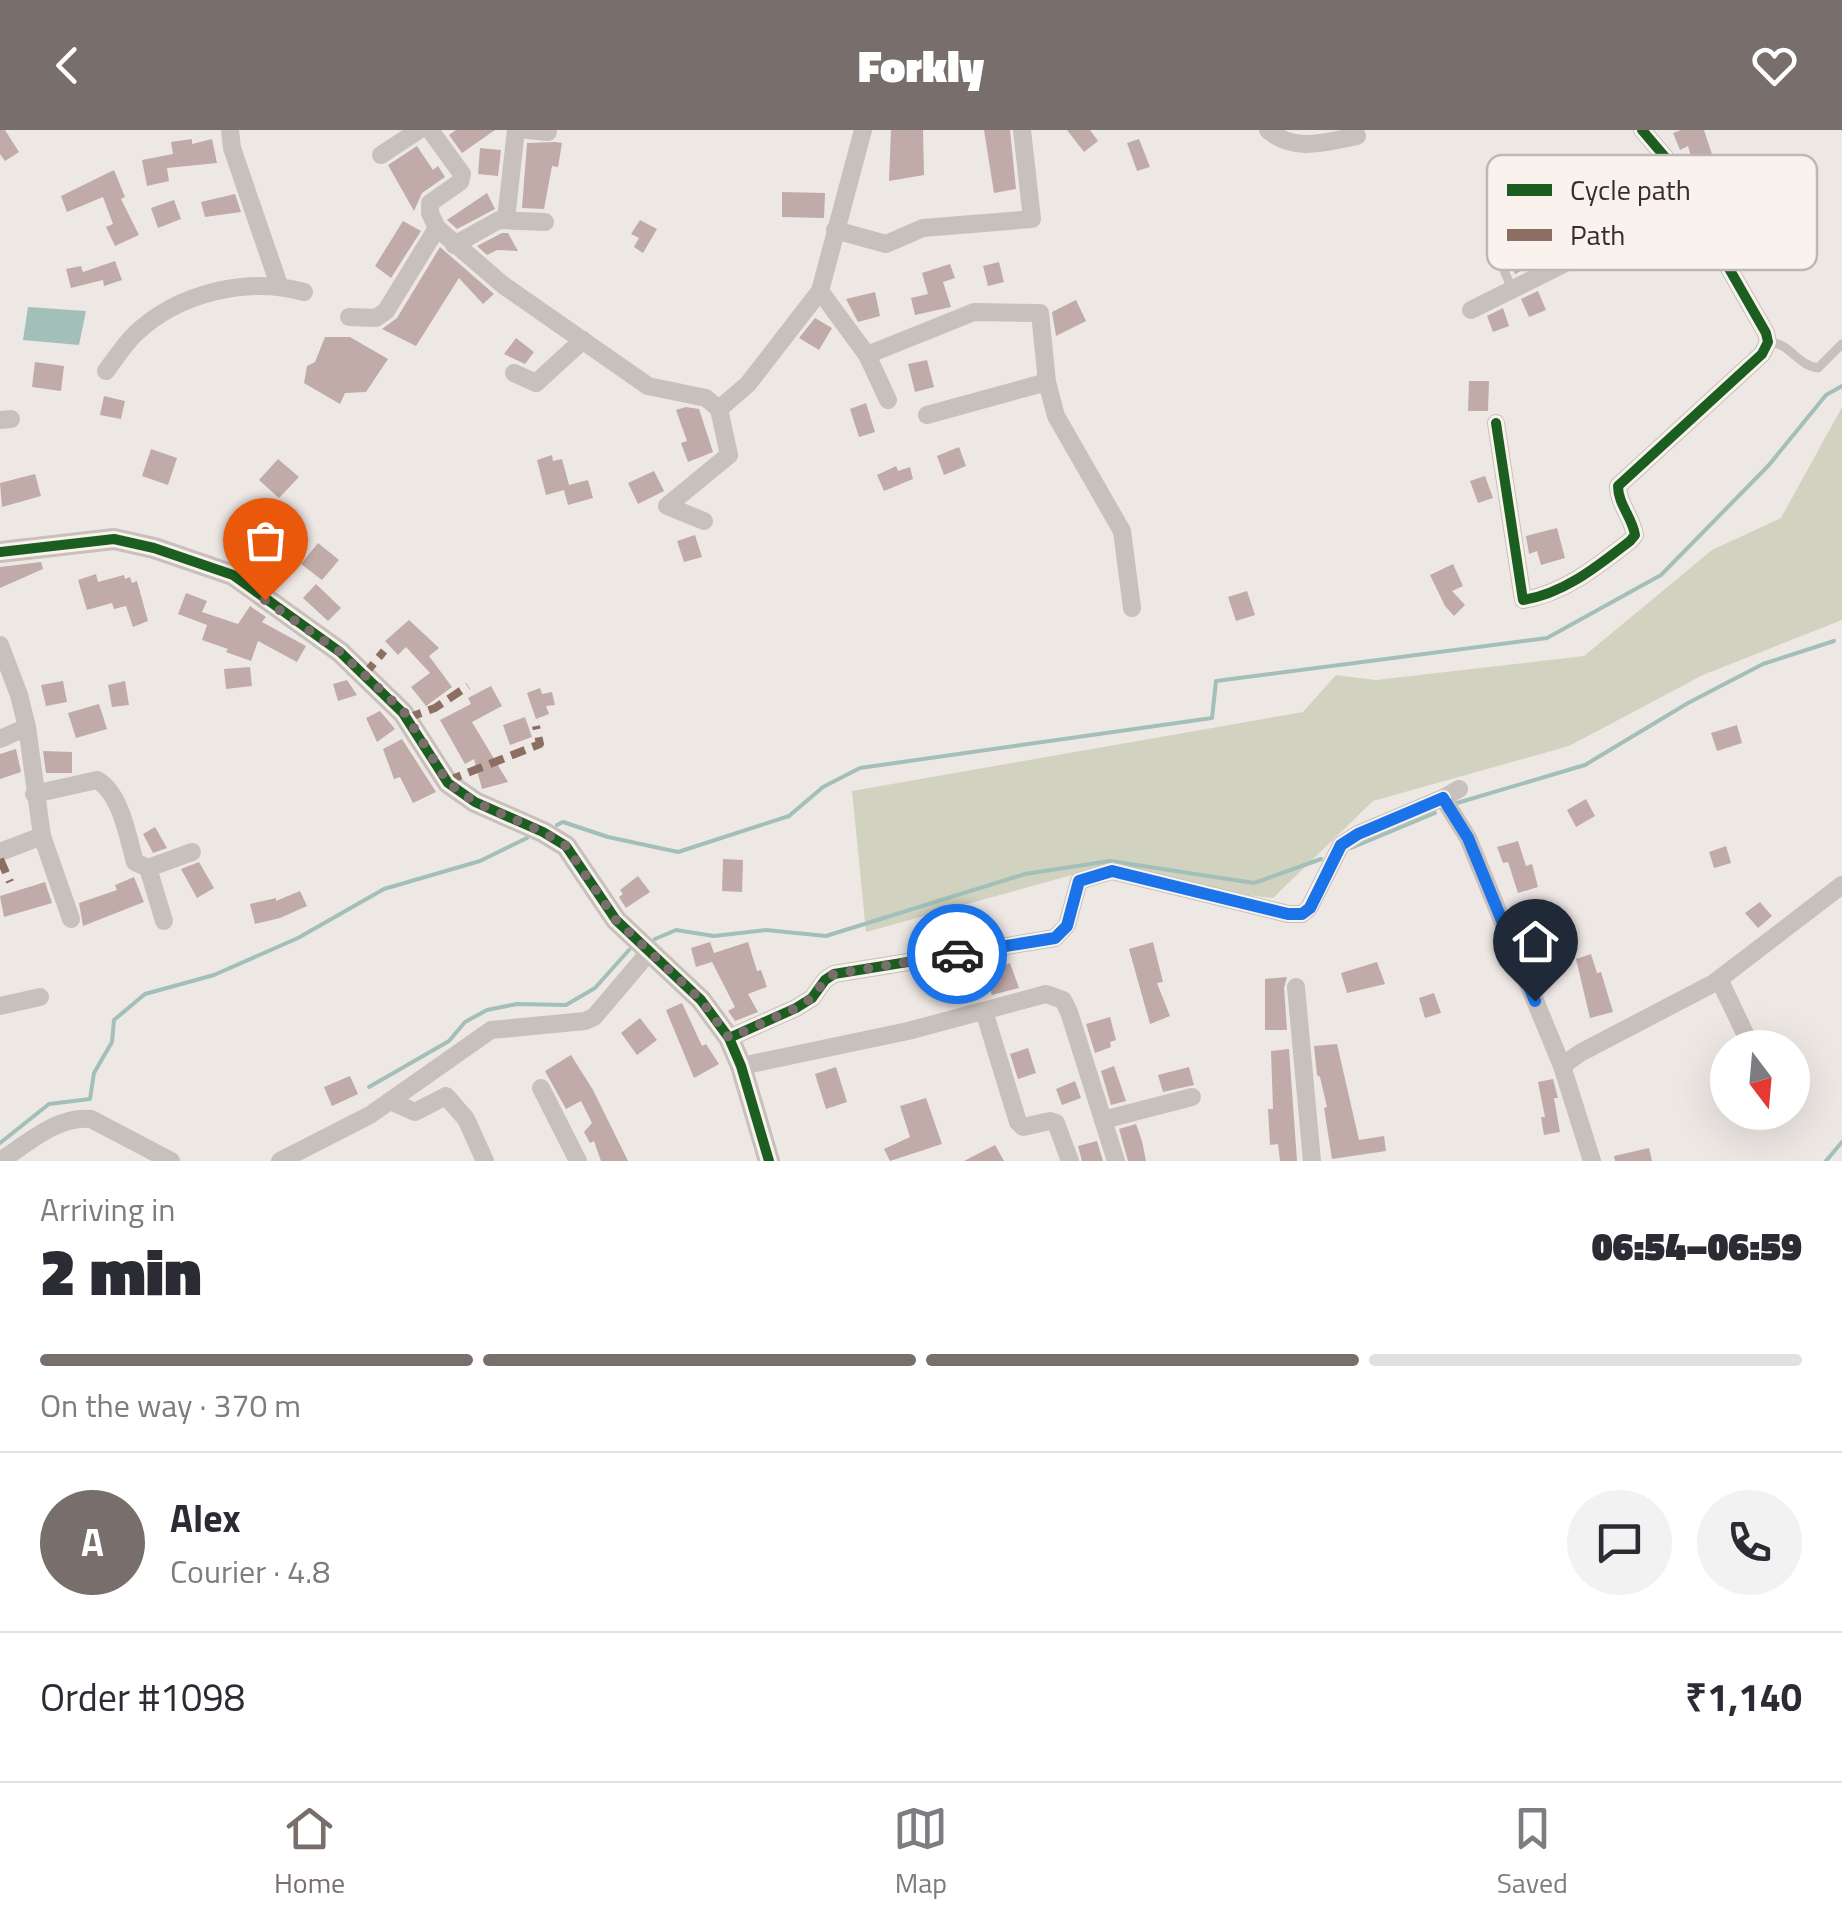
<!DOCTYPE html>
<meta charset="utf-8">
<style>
:root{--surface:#fff;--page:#f2f2f3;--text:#2b2b33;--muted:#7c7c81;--line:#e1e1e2;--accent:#786e6c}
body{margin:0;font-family:"Titillium Web",sans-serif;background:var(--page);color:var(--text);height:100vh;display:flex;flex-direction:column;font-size:38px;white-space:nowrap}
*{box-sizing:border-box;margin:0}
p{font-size:32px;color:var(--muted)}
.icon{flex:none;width:55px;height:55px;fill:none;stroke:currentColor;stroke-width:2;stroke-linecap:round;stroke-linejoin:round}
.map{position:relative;height:1031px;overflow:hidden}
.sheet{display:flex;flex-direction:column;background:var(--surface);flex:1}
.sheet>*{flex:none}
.needle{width:65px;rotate:164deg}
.fabs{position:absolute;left:1710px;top:900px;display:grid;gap:20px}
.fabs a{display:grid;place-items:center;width:100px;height:100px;border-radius:50%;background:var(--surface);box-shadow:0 10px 40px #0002;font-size:50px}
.pin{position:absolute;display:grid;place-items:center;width:85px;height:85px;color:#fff;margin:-102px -42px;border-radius:50% 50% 50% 0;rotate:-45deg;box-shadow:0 0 10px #0007}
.pin .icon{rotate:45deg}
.courier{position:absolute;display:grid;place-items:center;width:100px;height:100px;margin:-50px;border:8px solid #1a73e8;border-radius:50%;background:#fff;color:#222;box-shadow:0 2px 12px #0007}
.summary em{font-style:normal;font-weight:800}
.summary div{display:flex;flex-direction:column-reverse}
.summary{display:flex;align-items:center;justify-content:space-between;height:170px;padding:0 40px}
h1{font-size:65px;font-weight:800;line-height:75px}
.bar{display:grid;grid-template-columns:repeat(4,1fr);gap:15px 10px;align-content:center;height:120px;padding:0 40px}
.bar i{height:12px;border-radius:8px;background:var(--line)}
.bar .selected{background:var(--accent)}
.bar p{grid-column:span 4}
.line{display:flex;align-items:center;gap:25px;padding:0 40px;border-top:2px solid var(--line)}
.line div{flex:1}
.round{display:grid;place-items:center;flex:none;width:105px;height:105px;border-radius:52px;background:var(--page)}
header{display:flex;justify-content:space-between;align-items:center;height:130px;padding:0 40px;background:var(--accent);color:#fff;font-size:45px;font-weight:800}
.tab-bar{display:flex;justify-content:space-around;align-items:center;height:140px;border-top:2px solid var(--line);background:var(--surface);font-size:28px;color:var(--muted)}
.tab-bar a{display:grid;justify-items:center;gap:5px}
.tab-bar .selected{color:var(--accent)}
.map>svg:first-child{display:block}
.green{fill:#d2d2c0}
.water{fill:#a2bfba}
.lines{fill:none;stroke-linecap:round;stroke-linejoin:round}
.stream{stroke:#a2bfba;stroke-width:4}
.building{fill:#c0aba8}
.service{stroke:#c7c0bd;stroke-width:9}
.minor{stroke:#c7c0bd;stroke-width:18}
.tertiary{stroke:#c7c0bd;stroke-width:22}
.quiet{stroke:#8d6e63;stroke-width:8;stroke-dasharray:15 8;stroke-linecap:butt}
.cycleway-casing{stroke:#f9f2ed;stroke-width:16}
.cycleway{stroke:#1b5e20;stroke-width:10}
.done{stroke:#786e6c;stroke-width:10;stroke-dasharray:0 18}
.route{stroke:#1a73e8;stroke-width:12}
.key{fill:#f9f2ed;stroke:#bfb7b3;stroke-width:2.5}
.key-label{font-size:28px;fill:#382d2b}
</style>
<header><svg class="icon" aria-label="back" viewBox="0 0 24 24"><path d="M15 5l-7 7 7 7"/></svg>Forkly<svg class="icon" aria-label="heart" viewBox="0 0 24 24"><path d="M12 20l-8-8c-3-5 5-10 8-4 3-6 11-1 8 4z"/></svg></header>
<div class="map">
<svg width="1842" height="1031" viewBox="0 0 1842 1031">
<rect width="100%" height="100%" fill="#eee8e5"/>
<polygon class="green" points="1842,277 1842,490 1703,545 1569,616 1373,671 1273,768 1072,745 866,802 852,661 1303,582 1336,545 1376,550 1584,526 1712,420 1781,388"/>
<polygon class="water" points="28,177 86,181 79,215 23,210"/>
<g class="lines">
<g class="stream">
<polyline points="1457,673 1585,635 1688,573 1763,534 1834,511"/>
<polyline points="557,695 563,692 608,707 678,722 789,686 823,657 860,638 1212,588 1216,551 1547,508 1661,445 1769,335 1826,265 1842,256"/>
<polyline points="1351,718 1435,683"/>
<polyline points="655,809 676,800 714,806 766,800 826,806 1025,744 1110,731 1254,753 1321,729"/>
<polyline points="369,957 449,911 465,892 487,880 517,874 566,875 595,858 629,820"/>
<polyline points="0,1013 49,974 90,969 94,943 112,912 114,890 145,864 214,845 298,808 384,759 480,731 527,708"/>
<polyline points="1826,1031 1842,1012"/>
</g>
</g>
<g class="building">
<polygon points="0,0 5,0 19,22 5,31 0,24"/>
<polygon points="456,0 495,0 462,23 449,5"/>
<polygon points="891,0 923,0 924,45 889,51"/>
<polygon points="984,0 1010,0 1016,59 994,63"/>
<polygon points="1067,0 1090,0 1098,11 1084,22"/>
<polygon points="1681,0 1704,0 1720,49 1729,47 1733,62 1704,69 1688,16 1680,20 1673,3"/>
<polygon points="192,9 192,14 212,9 217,33 167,38 169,51 147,56 142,30 173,24 171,12"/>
<polygon points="1139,9 1150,37 1137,41 1127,13"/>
<polygon points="555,12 562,13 558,37 552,36 544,79 522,78 527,13"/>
<polygon points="417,16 433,40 438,36 445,47 422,63 414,81 388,35"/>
<polygon points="480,18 501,20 498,46 478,44"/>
<polygon points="114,40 125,67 121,69 139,105 115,116 106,97 113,94 103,67 67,82 61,66"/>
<polygon points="782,62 825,63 824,88 782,87"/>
<polygon points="487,63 495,79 457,99 447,90"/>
<polygon points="235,64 241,82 205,87 201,72"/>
<polygon points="174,70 181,89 158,98 151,78"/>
<polygon points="640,90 657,99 643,123 634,117 639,108 631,104"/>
<polygon points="403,91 421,101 391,148 375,136"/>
<polygon points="502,103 508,103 518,121 497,120 487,125 477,116"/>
<polygon points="1537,105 1544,125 1525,132 1527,138 1515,144 1503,117"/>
<polygon points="440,117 494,164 483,174 459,148 416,216 382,199 397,188"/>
<polygon points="115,131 122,150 104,156 103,150 71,158 66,139 81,136 83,142"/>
<polygon points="999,132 1004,152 988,156 983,136"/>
<polygon points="950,134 955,148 943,152 951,177 915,185 911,168 928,164 922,143"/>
<polygon points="1538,161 1546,180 1529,187 1521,169"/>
<polygon points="875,162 880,186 858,192 846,169"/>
<polygon points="1076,170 1086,191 1056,206 1052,182"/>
<polygon points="1503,178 1509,196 1493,202 1487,186"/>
<polygon points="815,188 832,198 819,220 799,208"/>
<polygon points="325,207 350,207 388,229 366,262 345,263 340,274 304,253 307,236 315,232"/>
<polygon points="516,208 534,222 525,234 504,224"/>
<polygon points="927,230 934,257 915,262 908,234"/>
<polygon points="35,232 64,236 61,261 32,257"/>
<polygon points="1469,251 1489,251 1488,281 1468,281"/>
<polygon points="104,266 125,271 121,289 100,285"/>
<polygon points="866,273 875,302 859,307 850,279"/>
<polygon points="686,277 699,279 713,322 688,332 681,313 687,311 676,280"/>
<polygon points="959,317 966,336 944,345 937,326"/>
<polygon points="151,319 177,328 168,355 142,346"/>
<polygon points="552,325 553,331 562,329 569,355 588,350 593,368 568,375 564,360 546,365 537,330"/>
<polygon points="278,329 299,347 279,368 259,350"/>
<polygon points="896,336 898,341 910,337 913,349 884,361 877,345"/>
<polygon points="654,341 664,361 638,374 628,353"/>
<polygon points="35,344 41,366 2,377 0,353"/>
<polygon points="1485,346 1493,368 1478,373 1470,351"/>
<polygon points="1557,398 1565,428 1541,435 1537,421 1529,424 1526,406"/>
<polygon points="695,405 702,427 684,432 677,411"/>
<polygon points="318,413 339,430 322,450 301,434"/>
<polygon points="41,432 43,439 0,458 0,437"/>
<polygon points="1453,434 1463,456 1452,461 1465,475 1454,486 1445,476 1430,445"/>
<polygon points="96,444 98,452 124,445 125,449 130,447 132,453 137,451 148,491 133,497 126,476 114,479 112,473 87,480 78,450"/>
<polygon points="316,454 341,478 328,491 303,468"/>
<polygon points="1247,461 1255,485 1236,491 1228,467"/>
<polygon points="186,463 207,471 202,482 238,494 250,476 266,487 262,492 306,516 297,532 258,511 251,531 226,522 228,519 202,510 207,495 178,484"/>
<polygon points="409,490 439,518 429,526 452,557 426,576 411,557 430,543 406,517 398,525 385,511"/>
<polygon points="250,537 252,556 226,559 224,539"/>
<polygon points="347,550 357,565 338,571 333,554"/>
<polygon points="63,551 67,572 46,576 41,555"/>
<polygon points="125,551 129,575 112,577 108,555"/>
<polygon points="491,556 502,576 472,592 508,652 482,659 474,629 465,634 440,590 471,574 468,568"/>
<polygon points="540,558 542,564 552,562 555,575 546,576 549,584 536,589 527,563"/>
<polygon points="99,574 107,599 76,608 68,583"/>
<polygon points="380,581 395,599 377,612 366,588"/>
<polygon points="525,587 532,607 510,615 503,595"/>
<polygon points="1737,595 1742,613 1717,621 1711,603"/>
<polygon points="402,609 436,662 413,673 400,647 394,649 383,619"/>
<polygon points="16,619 21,642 0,649 0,624"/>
<polygon points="43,621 72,622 72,643 46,643"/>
<polygon points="1586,669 1595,686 1576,697 1567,680"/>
<polygon points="155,697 167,718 153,723 143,704"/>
<polygon points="1518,711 1526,736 1532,734 1538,757 1518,763 1508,732 1503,733 1497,717"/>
<polygon points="1726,716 1731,733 1714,738 1709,722"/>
<polygon points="723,729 743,730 742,762 722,761"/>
<polygon points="199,732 214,758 197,768 181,739"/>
<polygon points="638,746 650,762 626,778 619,767 623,764 620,760"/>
<polygon points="134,747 144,772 83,796 79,773 117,760 115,755"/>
<polygon points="45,752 52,773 4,787 0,766"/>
<polygon points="300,761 307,776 280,788 255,794 250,774 276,768 276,771"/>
<polygon points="1760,772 1772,786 1758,798 1745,783"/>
<polygon points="1557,797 1563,823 1543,828 1537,802"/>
<polygon points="710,812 714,823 748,812 757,841 761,840 767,857 748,864 758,882 735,891 728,881 735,877 712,832 696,837 691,818"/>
<polygon points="1153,812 1163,852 1157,853 1170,886 1150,894 1129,819"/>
<polygon points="1591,824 1597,843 1601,842 1613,882 1590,888 1576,829"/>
<polygon points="1377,832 1385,854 1347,863 1341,843"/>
<polygon points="1010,833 1019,858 992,865 984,843"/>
<polygon points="1287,847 1284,858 1287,900 1265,900 1265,849"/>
<polygon points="1434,863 1441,883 1425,888 1419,868"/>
<polygon points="682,873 702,916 706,914 719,934 694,948 666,880"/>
<polygon points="1110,887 1116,910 1110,912 1111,917 1095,923 1086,894"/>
<polygon points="640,888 657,910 637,925 621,903"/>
<polygon points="1337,914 1359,1010 1384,1006 1386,1021 1332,1029 1324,978 1327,977 1320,947 1317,945 1314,916"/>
<polygon points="1028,918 1036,943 1018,949 1010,924"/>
<polygon points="1289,919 1297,1031 1280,1031 1278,1014 1270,1015 1268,979 1273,979 1271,921"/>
<polygon points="571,925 593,960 628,1031 601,1031 594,1011 590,1013 584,1002 592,993 581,971 566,979 545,941"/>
<polygon points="1114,936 1126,971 1111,975 1101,941"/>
<polygon points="836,937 847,972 826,979 815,944"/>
<polygon points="1189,937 1194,955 1163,962 1158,945"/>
<polygon points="350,946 358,964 332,976 324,957"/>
<polygon points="1553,949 1558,968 1554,968 1560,1002 1544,1005 1541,987 1545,987 1538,952"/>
<polygon points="1075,951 1081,968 1062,975 1056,959"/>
<polygon points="926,968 942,1014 890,1031 884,1019 910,1007 900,976"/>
<polygon points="1136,994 1142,1011 1146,1031 1128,1031 1119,999"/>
<polygon points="1097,1011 1103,1031 1082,1031 1078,1016"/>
<polygon points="995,1015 1004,1031 964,1031"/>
<polygon points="1649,1018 1652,1031 1615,1031 1614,1026"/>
</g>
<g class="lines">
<g class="service">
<polyline points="1512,159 1492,112 1543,95 1561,135"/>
<path d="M1769 212C1790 213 1798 236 1818 238L1842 214"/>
</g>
<g class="minor">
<polyline points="230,0 232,18 279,155"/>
<polyline points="430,0 462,44 460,52 430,73 430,83 437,98 503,155 648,256 706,268 719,279 748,254 820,161 863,0"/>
<polyline points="527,0 548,2"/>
<path d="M1268 0C1294 23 1326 12 1357 6"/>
<polyline points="381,25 419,0"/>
<polyline points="506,89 516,0"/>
<polyline points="835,100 886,114 923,98 1032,89 1022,0"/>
<polyline points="454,115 499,90 545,92"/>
<polyline points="820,161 867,225 974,182 1040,183 1047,252 1056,286 1122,401 1132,478"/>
<polyline points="1471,180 1690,71"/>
<polyline points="349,187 376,188 386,181 437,98"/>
<polyline points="867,225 888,270"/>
<path d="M106 241C115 229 124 215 135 204 178 163 247 146 304 162"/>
<polyline points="514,243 536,253 583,210"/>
<polyline points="927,285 1047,252"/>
<polyline points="0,290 11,289"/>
<path d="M1496 293 1523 470C1564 464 1599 435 1630 411L1635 405C1632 387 1618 374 1618 356L1762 224 1768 212 1766 203 1665 27 1642 0"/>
<polyline points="704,391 667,376 729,325 719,279"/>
<polyline points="0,515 19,565 27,597 42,706 71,789"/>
<polyline points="0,609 27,597"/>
<polyline points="1459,659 1443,668 1468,708 1562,936 1592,1031"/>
<path d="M34 664 97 650C121 663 128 708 135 732L148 738 192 722"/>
<polyline points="0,722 42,706"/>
<polyline points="148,738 164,791"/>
<polyline points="1719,849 1751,916"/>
<polyline points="1296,857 1312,1031"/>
<polyline points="0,876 40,867"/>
<polyline points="984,881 1018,992 1023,997 1050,991 1056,993 1070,1031"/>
<polyline points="729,908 796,878 812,868 825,850 834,844 1055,808 1067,795 1079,751 1112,741 1288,784 1302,784 1309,778 1341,715 1358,704 1443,668"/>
<polyline points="741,936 908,901 1046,864 1063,870 1069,882 1116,1031"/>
<polyline points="1562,936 1580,923 1714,853 1842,755"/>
<polyline points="541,958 578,1031"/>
<polyline points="390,971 415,982 446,966 466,989 485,1031"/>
<polyline points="1103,990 1192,967"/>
<path d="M0 1031C27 1014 58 985 91 989L171 1031"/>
<polyline points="280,1031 370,985 491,900 585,891 594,887 650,821"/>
</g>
<polyline class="tertiary" points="0,422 114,409 154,418 233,445 340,522 403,583 448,653 475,672 543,702 566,716 616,790 701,870 729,908 741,936 769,1031"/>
<g class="quiet">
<polyline points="364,545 384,521"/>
<polyline points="407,588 435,578 468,556"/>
<polyline points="447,651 540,614 536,596"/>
<polyline points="0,729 10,752"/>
</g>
<defs>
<g id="cycleway">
<path d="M1496 293 1523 470C1564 464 1599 435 1630 411L1635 405C1632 387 1618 374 1618 356L1762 224 1768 212 1766 203 1665 27 1642 0"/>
<polyline points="0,422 114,409 154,418 233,445 340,522 403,583 448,653 475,672 543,702 566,716 616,790 701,870 729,908 741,936 769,1031"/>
<polyline points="729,908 796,878 812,868 825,850 834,844 1055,808 1067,795 1079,751 1112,741 1288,784 1302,784 1309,778 1341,715 1358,704 1443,668"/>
</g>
</defs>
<use href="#cycleway" class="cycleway-casing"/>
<use href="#cycleway" class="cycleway"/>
</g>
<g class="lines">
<polyline class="done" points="265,470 340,522 404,582 448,653 475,672 543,702 566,716 616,790 701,870 729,908 796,878 812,868 825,850 834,844 957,824"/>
<polyline class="route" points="957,824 1055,808 1067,796 1079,751 1112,741 1288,784 1302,784 1310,778 1341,715 1358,704 1443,668 1468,708 1535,871"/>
</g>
<rect x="1487" y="25" width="330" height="115" rx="15" class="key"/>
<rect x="1507" y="54" width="45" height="12" fill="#1b5e20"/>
<rect x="1507" y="99" width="45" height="12" fill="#8d6e63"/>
<g class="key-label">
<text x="1570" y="70">Cycle path</text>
<text x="1570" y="115">Path</text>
</g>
</svg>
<div class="fabs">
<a><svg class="needle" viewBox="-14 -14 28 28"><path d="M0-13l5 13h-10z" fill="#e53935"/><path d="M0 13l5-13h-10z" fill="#7c7c81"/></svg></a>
</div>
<div class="pin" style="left:265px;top:470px;background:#ea580c"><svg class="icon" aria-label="bag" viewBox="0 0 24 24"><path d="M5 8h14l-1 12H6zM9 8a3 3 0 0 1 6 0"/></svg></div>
<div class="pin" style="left:1535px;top:871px;background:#1f2937"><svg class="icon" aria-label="home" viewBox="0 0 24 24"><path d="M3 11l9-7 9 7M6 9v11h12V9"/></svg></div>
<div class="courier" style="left:957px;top:824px"><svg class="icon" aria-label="car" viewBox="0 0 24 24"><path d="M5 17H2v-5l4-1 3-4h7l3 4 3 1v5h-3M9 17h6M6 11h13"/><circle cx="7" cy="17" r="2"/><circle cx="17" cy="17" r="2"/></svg></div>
</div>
<section class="sheet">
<div class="summary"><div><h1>2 min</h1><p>Arriving in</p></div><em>06:54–06:59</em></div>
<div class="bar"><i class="selected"></i><i class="selected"></i><i class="selected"></i><i></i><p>On the way · 370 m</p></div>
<div class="line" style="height:180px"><b class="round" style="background:var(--accent);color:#fff">A</b><div><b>Alex</b><p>Courier · 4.8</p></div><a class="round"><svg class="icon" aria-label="chat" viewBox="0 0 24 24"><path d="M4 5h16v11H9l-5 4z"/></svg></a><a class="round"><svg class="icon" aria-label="phone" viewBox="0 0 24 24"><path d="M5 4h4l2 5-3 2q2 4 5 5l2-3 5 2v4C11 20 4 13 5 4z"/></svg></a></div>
<div class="line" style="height:130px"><div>Order #1098</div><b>₹1,140</b></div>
</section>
<nav class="tab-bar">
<a class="selected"><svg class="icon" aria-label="home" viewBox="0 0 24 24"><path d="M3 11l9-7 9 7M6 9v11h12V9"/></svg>Home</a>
<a><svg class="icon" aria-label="map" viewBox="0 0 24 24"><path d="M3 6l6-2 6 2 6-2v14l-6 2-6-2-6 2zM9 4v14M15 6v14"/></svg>Map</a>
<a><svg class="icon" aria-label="saved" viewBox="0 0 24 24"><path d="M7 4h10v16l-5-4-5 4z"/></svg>Saved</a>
</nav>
